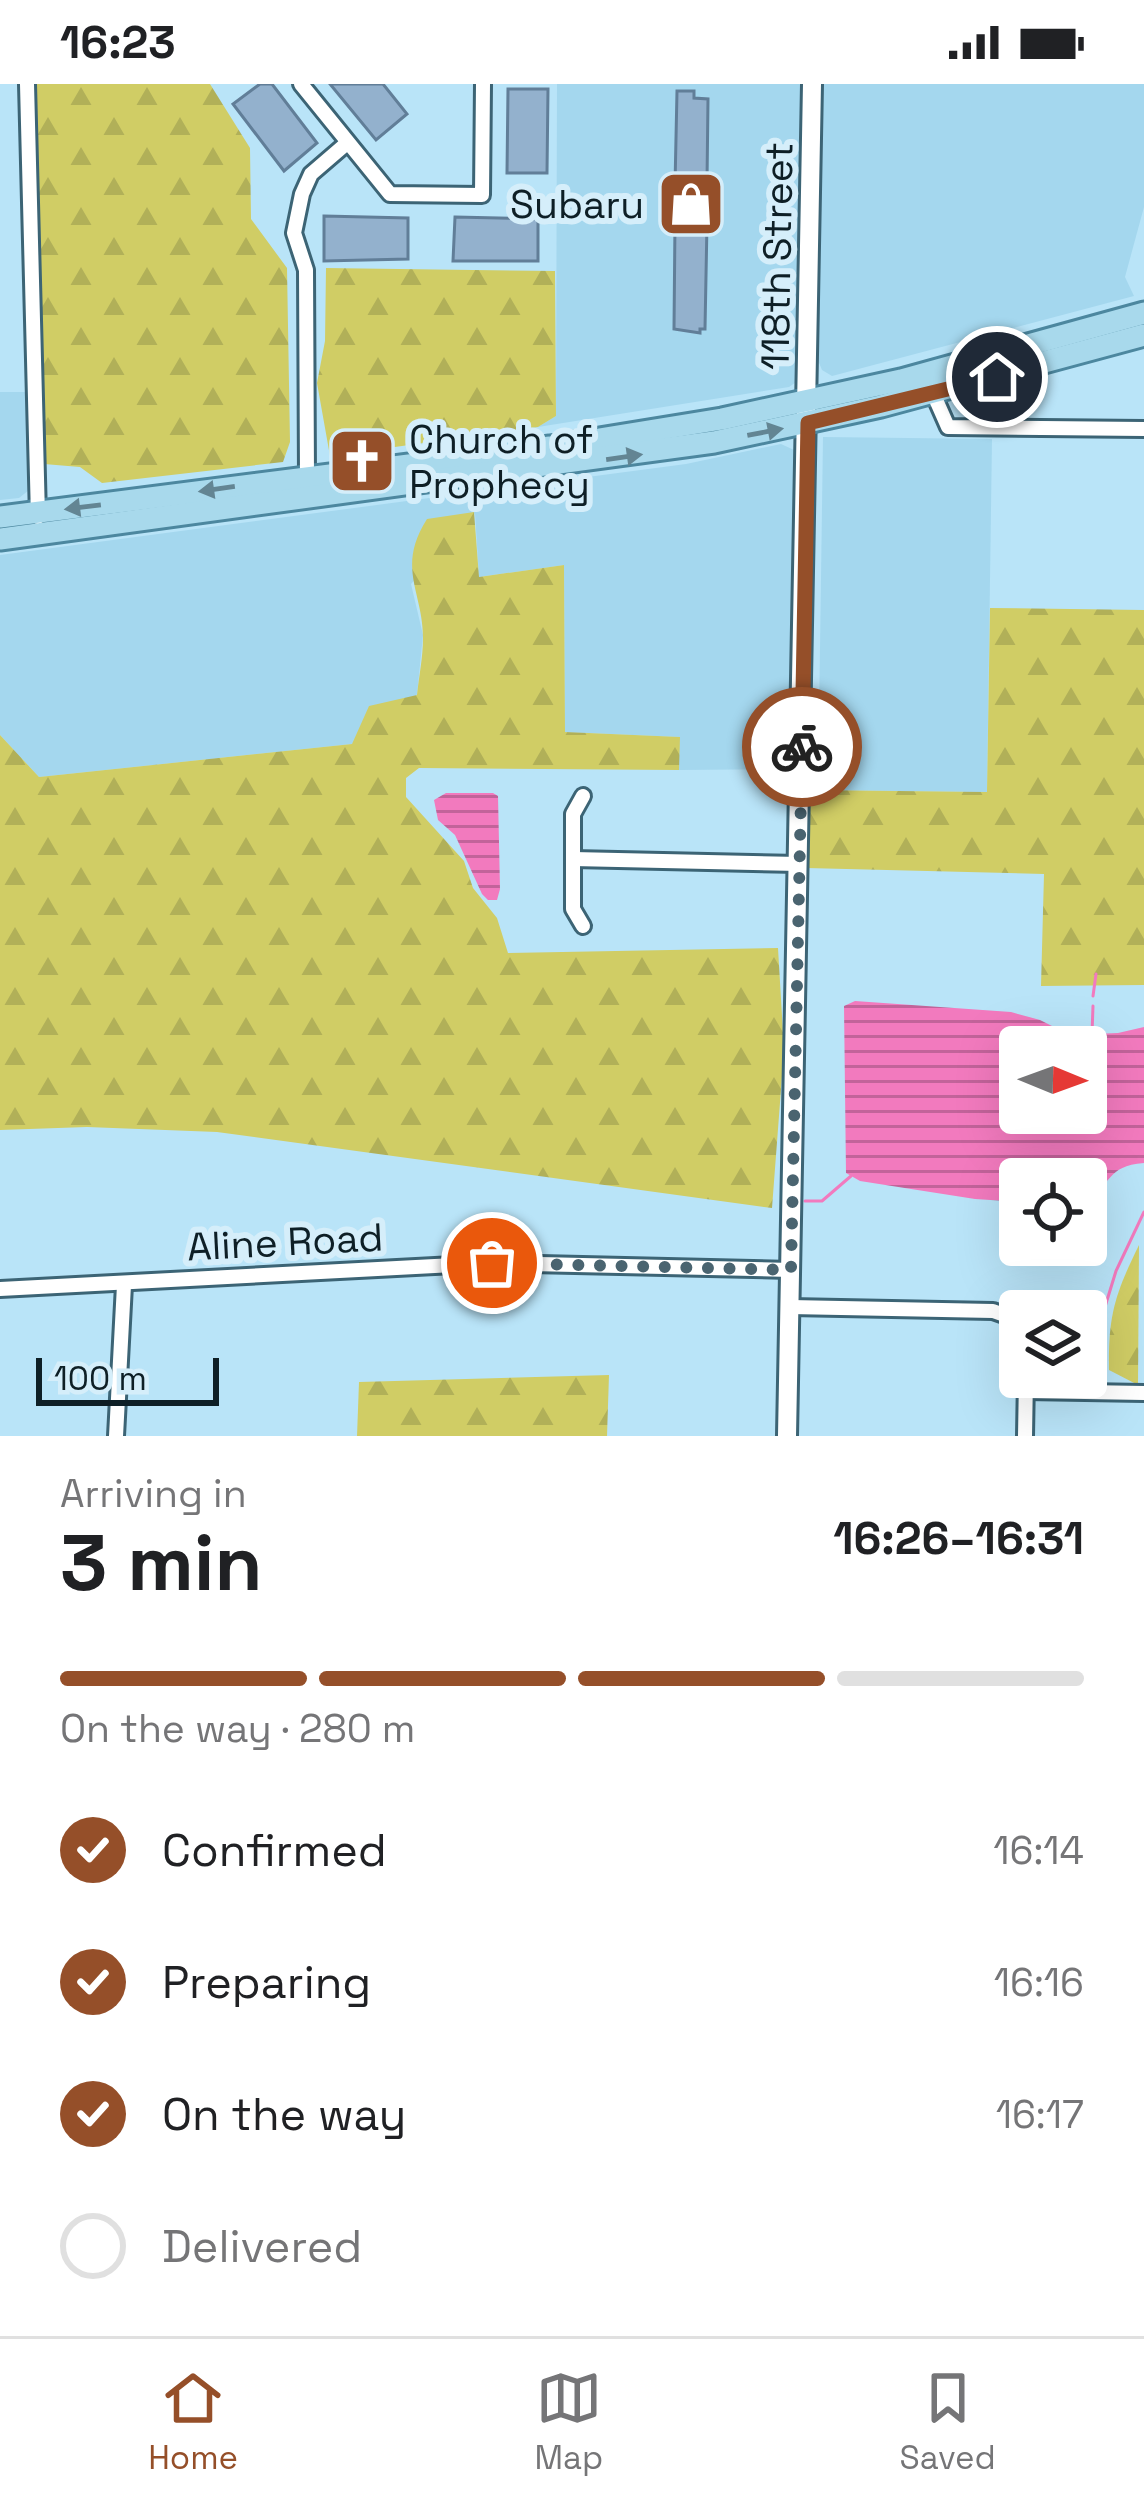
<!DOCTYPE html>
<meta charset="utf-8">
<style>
:root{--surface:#fff;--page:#f2f2f2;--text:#202124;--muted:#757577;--line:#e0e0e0;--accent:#954f29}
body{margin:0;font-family:"Space Grotesk",sans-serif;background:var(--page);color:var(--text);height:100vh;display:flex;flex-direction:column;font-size:45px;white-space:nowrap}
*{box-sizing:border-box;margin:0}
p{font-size:39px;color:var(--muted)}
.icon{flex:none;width:66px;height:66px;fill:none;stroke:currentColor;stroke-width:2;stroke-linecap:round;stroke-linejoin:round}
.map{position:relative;height:1352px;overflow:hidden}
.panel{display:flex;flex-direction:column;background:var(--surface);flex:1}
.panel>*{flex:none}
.needle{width:78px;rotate:91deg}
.controls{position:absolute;left:999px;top:942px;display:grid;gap:24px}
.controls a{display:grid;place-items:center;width:108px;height:108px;border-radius:12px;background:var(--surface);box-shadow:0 12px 48px #0002;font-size:60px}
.scale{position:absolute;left:36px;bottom:30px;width:183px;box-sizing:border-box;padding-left:12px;border:6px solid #0e1f26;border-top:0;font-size:33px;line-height:42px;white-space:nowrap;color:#0e1f26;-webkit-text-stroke:9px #d5eefa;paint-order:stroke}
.pin{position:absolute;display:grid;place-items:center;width:102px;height:102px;color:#fff;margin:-51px;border:6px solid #fff;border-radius:50%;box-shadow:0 3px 12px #0007}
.courier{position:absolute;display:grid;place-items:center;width:120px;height:120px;margin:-60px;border:9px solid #954f29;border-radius:50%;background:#fff;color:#222;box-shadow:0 3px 15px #0007}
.head em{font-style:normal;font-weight:600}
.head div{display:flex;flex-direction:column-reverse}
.head{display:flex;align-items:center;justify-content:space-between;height:204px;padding:0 60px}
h1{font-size:78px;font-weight:600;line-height:90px}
.bar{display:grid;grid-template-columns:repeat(4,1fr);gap:18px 12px;align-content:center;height:144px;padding:0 60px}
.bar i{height:15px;border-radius:9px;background:var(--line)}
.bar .selected{background:var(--accent)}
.bar p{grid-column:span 4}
ol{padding:0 60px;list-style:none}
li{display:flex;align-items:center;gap:36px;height:132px}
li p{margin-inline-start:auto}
li .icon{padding:12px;border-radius:50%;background:var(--accent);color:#fff;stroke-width:4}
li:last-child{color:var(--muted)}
li i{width:66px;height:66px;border:6px solid var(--line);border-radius:50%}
.status{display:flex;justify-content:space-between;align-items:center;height:84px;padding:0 60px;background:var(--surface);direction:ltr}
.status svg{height:33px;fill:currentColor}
.tabs{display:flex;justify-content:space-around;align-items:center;height:168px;border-top:3px solid var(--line);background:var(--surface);font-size:33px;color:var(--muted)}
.tabs a{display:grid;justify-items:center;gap:6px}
.tabs .selected{color:var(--accent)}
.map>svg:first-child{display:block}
.built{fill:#a4d7ee}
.forest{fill:url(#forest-firs)}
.water{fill:url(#water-rules);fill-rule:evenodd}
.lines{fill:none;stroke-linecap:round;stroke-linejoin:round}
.stream{stroke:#f27abe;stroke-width:3}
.building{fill:#93b1cd;stroke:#617e98;stroke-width:3}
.minor-casing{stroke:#3c6475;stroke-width:20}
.tertiary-casing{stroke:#3c6475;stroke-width:24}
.primary-casing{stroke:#4c879f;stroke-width:27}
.minor{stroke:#fff;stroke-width:14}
.tertiary{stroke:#fff;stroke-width:18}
.primary{stroke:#a8d9ec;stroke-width:21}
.oneway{fill:#638593}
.done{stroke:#4a6470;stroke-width:12;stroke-dasharray:0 21.6}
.route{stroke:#954f29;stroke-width:15}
.labels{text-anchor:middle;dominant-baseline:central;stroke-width:12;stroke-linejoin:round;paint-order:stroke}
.poi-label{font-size:39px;fill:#0e1f26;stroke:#d5eefa;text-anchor:end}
.street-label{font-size:39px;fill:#0e1f26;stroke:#d5eefa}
</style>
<div class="status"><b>16:23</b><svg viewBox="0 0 49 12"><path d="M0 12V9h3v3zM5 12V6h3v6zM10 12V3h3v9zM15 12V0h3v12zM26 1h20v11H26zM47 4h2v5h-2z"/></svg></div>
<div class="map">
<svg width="1144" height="1352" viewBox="0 0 1144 1352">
<defs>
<pattern id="forest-firs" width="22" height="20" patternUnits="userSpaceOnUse" patternTransform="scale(3)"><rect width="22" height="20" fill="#d0cd65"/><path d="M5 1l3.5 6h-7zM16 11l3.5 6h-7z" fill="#b1b058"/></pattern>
<pattern id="water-rules" width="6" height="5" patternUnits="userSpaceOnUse" patternTransform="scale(3)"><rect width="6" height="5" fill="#f27abe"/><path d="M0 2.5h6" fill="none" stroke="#c2639a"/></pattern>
</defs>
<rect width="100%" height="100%" fill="#b9e4f8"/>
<g class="built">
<polygon points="557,0 804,0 799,296 789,303 538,343 556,332"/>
<polygon points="821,0 1144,0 1144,123 1125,193 1134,212 832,292 822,286 815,269"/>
<polygon points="0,308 31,308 32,385 29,406 19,414 0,416"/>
<polygon points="823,353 992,355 987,708 818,706"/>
<polygon points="781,360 794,366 799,384 795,685 679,686 679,653 565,648 564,481 479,493 475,429 411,500 423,551 417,611 352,660 39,693 0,651 0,471 686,380"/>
</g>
<g class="forest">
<polygon points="33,0 210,0 250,64 251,135 287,184 290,358 283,378 102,399 80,383 44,380"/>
<polygon points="326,184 555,187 556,332 538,343 330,372 317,299 325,257"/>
<path d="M474 428 479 493 564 481 565 648 680 653 679 686 419 684 406 694V713L464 777 473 804 497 834 508 869 778 864 784 966 772 1124 217 1048 87 1043 0 1046V651L39 693 352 660 369 622 417 611C419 592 423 573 423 554 423 507 396 484 427 435Z"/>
<polygon points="990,524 1144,526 1144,901 1041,902 1044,790 806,784 809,706 987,708"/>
<path d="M1139 1161 1138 1301 1109 1286C1108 1231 1115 1210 1139 1161Z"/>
<polygon points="609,1291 607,1352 357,1352 359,1298"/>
</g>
<g class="water">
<polygon points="446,709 493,709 498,712 500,805 497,816 488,816 482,810 455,751 438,736 434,716"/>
<path d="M855 917 1011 928 1040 936 1070 951 1118 949 1144 943V1079C1105 1082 1114 1101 1086 1113V1095H1020V1118L975 1115 860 1097 846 1089 844 922ZM1086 963V1029H1020V963Z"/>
</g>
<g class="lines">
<g class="stream">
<polyline points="1093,912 1096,890"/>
<polyline points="1092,950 1093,922"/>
<polyline points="805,1117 822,1117 851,1092"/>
<polyline points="1104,1280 1100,1239 1116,1187 1144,1128"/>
</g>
</g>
<g class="building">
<polygon points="260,0 272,0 317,59 284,87 233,20"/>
<polygon points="330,0 383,0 407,30 376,56"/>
<polygon points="508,5 548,5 547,89 507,89"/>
<polygon points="677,7 694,7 694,14 708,15 707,99 715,99 714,139 707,139 705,245 700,245 700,249 674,245 675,138 668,138 668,101 675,101"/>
<polygon points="324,132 408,134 408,175 324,177"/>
<polygon points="455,133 538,135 538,177 453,177"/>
</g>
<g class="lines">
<defs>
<g id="minor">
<polyline points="27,0 38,433"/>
<polyline points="301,0 390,110 482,111 483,0"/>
<polyline points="933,309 948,343 1144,345"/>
<polyline points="307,393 306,186 294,149 302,110 311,90 347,59"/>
<polyline points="583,712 573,730 573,825 583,842"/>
<polyline points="573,775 799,780"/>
<polyline points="0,1205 492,1179 791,1186"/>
<polyline points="790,1223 993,1227 1010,1233 1020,1243"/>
<polyline points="1026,1307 1144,1309"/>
<polyline points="116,1352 124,1201"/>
<polyline points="1025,1352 1026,1293"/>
</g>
<polyline id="tertiary" points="787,1352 812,0"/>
<g id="primary">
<polyline points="0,433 550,363 722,335 901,296 1144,229"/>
<polyline points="0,455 714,358 881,322 1144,251"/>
</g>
</defs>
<use href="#minor" class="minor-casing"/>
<use href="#tertiary" class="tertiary-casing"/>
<use href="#primary" class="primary-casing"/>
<use href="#minor" class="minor"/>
<use href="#tertiary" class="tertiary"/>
<use href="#primary" class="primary"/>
</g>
<defs><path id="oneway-solid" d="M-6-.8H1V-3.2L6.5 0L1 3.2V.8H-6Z" transform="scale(3)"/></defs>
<g class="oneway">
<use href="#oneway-solid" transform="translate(765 348) rotate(-11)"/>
<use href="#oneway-solid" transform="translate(624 373) rotate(-8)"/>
<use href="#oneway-solid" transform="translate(217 405) rotate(172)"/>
<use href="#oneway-solid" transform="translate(83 423) rotate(173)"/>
</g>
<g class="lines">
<polyline class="done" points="492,1179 791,1186 802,663"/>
<polyline class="route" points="802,663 808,339 997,293"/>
</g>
<defs>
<symbol id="shop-square" viewBox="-11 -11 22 22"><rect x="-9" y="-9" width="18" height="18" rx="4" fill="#954f29" stroke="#d5eefa"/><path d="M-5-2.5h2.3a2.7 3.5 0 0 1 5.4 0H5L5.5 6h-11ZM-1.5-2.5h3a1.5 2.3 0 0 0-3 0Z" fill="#fff"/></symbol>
<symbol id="church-square" viewBox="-11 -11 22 22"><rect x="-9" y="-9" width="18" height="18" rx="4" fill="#954f29" stroke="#d5eefa"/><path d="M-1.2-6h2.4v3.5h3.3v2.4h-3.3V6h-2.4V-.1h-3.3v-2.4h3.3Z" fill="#fff"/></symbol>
</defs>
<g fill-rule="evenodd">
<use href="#shop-square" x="653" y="82" width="76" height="76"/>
<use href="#church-square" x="324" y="339" width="76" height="76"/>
</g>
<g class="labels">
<g class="poi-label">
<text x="644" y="120">Subaru</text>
<text x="409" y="355" text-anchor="start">Church of<tspan x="409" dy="45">Prophecy</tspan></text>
</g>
<g class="street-label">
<text transform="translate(777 172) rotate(-89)">118th Street</text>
<text transform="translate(285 1158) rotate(-3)">Aline Road</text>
</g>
</g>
</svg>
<div class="controls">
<a><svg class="needle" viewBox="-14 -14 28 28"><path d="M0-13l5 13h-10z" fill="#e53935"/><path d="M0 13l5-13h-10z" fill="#757577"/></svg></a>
<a><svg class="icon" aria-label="locate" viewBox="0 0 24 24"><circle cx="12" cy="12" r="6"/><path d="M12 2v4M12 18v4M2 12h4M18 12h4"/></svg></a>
<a><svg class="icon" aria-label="layers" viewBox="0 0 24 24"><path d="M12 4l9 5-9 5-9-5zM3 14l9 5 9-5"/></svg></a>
</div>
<div class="scale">100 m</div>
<div class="pin" style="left:492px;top:1179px;background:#ea580c"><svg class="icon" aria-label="bag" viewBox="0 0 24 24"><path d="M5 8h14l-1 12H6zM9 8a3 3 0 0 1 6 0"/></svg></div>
<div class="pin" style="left:997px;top:293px;background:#1f2937"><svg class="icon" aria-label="home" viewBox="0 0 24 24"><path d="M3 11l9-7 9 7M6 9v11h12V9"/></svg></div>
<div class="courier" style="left:802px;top:663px"><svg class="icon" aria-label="bike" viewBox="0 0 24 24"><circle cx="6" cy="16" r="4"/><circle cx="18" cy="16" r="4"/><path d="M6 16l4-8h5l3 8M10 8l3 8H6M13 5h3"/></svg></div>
</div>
<section class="panel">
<div class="head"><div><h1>3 min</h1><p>Arriving in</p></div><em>16:26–16:31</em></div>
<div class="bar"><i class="selected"></i><i class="selected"></i><i class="selected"></i><i></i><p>On the way · 280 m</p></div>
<ol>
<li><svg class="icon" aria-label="check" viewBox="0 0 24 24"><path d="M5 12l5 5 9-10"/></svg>Confirmed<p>16:14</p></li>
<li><svg class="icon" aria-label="check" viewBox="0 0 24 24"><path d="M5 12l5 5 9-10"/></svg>Preparing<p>16:16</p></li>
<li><svg class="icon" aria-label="check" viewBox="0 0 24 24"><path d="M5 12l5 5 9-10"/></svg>On the way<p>16:17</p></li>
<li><i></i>Delivered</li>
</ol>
</section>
<nav class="tabs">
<a class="selected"><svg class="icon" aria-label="home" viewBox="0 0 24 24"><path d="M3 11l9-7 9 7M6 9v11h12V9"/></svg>Home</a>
<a><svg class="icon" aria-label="map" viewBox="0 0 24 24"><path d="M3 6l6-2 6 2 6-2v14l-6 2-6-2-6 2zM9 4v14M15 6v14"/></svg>Map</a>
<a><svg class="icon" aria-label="saved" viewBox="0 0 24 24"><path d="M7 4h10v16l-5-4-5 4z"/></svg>Saved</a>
</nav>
